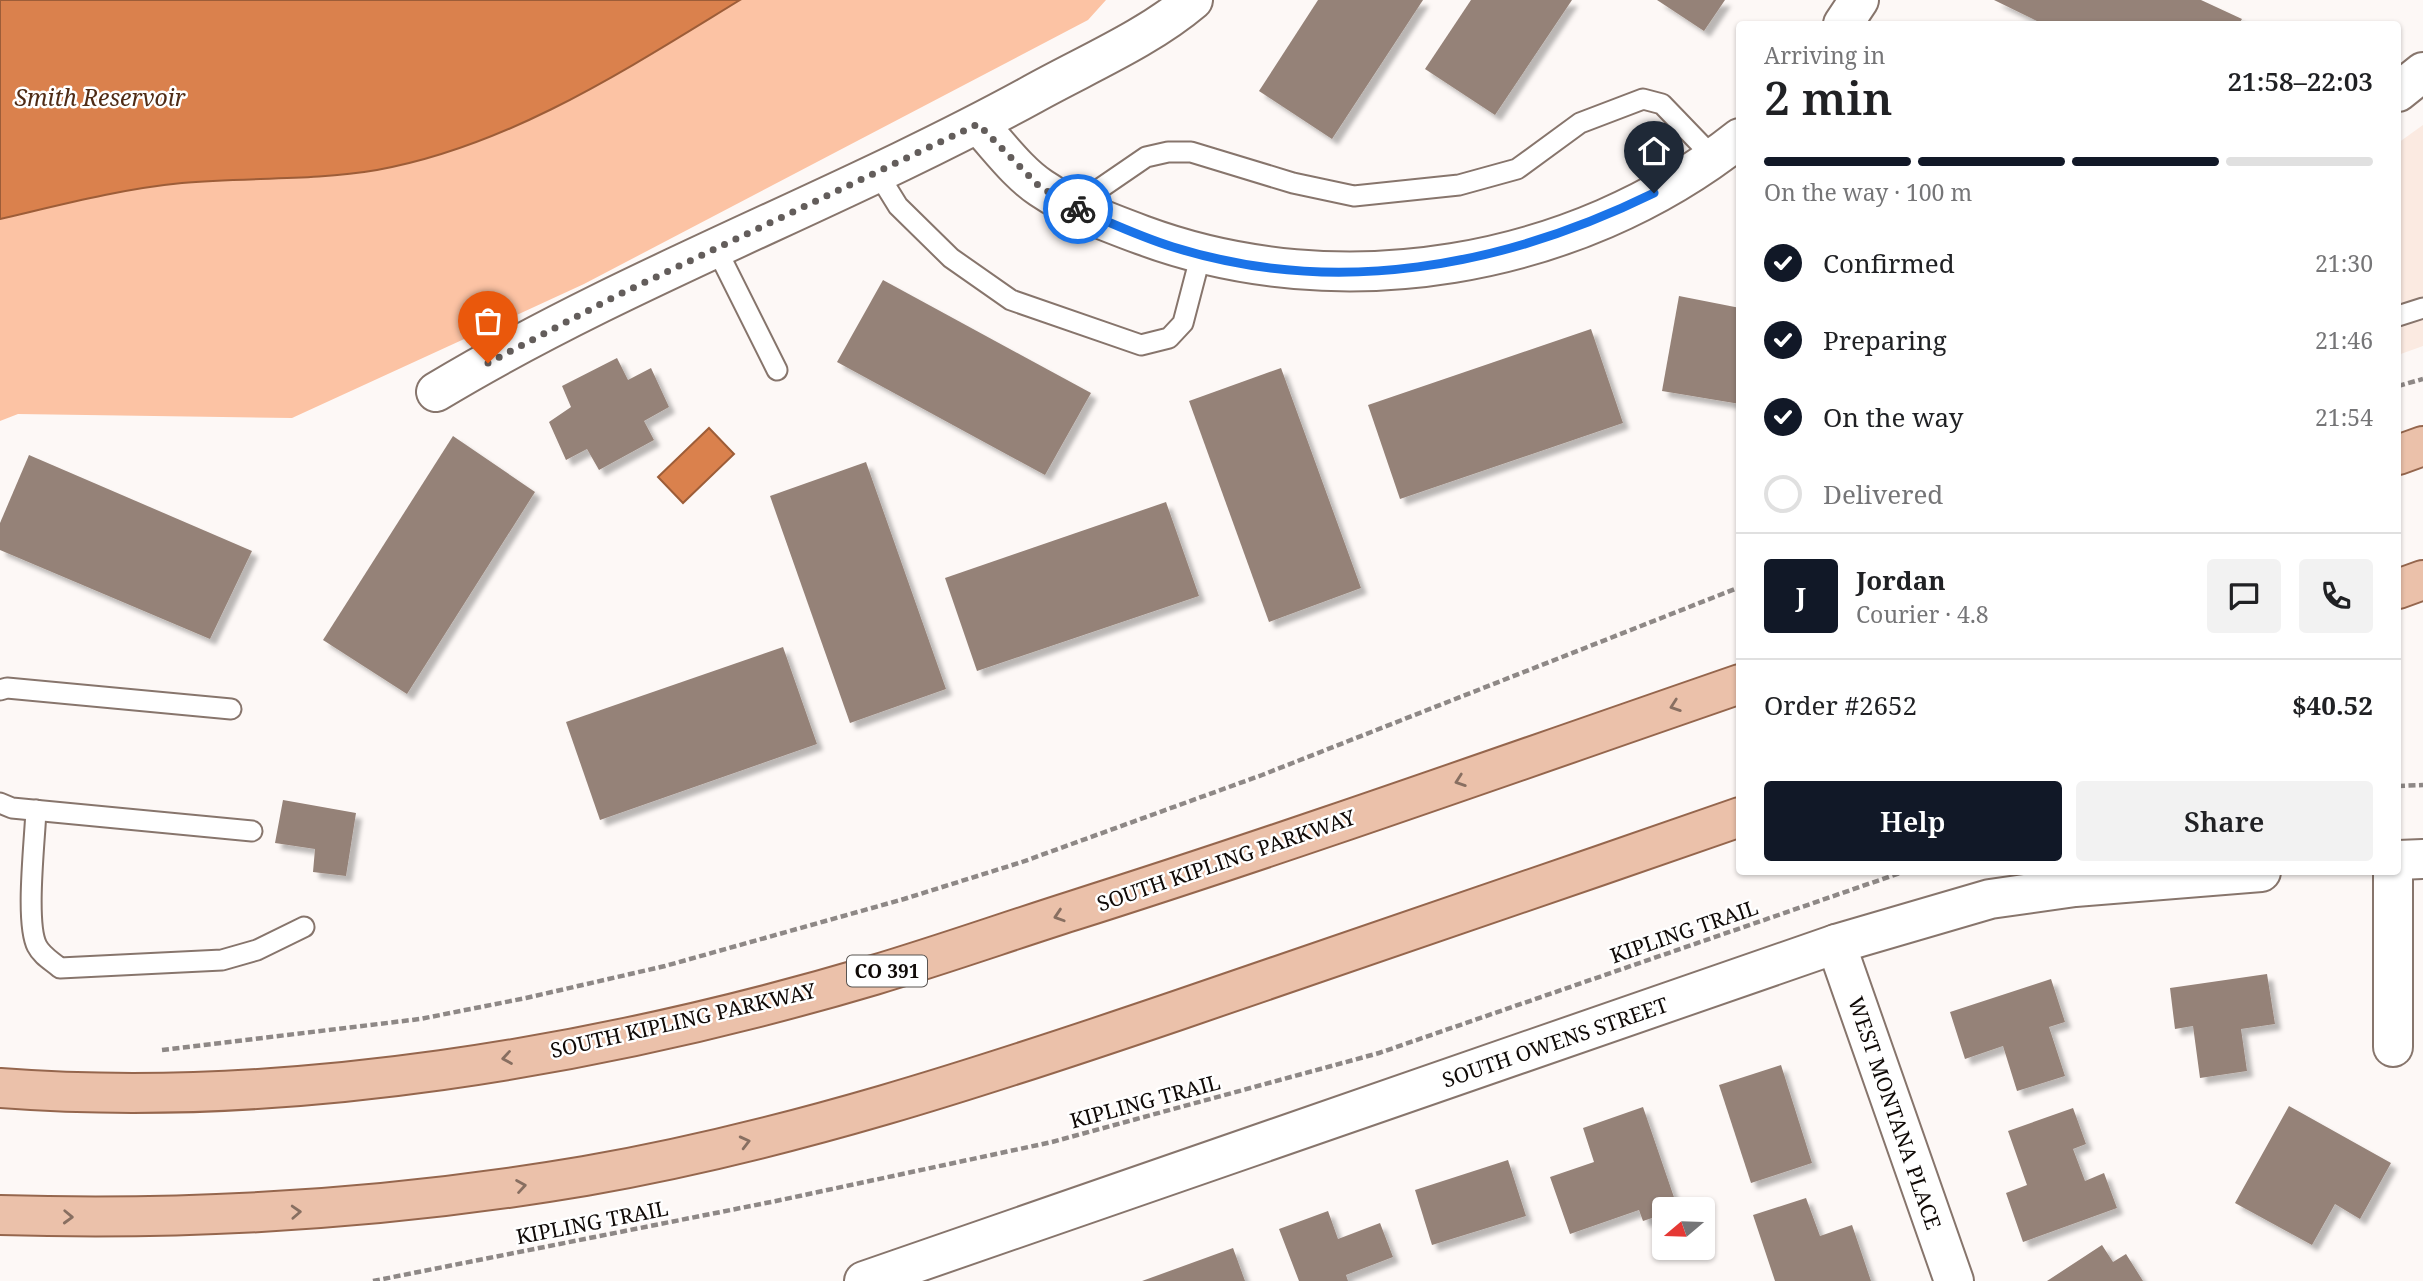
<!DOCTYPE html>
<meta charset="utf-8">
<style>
:root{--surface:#fff;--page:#f2f2f2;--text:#202124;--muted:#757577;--line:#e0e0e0;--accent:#111827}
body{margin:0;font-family:"Noto Serif",serif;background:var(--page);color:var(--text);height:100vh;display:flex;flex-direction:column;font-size:26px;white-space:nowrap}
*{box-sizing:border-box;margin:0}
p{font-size:23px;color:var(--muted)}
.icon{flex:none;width:38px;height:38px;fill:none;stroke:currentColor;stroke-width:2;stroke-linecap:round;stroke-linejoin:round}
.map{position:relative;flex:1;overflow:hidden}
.panel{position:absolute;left:1736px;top:21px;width:665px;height:854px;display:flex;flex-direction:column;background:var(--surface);border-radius:7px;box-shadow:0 2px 5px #0004}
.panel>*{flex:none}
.needle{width:46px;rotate:251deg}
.buttons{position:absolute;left:1652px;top:1197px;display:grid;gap:14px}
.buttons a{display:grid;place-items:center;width:63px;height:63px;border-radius:7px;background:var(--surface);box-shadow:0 2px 5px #0004;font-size:35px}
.pin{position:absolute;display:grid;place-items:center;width:60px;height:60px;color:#fff;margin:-72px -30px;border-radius:50% 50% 50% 0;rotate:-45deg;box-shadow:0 0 7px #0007}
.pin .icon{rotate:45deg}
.courier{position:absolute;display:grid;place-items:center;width:70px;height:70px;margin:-35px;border:5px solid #1a73e8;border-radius:50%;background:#fff;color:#222;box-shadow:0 2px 9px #0007}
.summary em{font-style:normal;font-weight:600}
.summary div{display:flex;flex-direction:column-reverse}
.summary{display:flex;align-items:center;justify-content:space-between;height:119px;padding:0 28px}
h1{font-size:46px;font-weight:600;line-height:52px}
.bar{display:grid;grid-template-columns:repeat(4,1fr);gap:10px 7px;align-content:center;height:84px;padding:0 28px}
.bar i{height:9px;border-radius:5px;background:var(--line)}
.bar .active{background:var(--accent)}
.bar p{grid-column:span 4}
.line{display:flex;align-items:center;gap:18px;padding:0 28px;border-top:2px solid var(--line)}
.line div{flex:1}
.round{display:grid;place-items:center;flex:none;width:74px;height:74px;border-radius:7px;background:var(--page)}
ol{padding:0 28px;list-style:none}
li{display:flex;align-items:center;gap:21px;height:77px}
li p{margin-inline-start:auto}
li .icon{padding:7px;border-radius:50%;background:var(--accent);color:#fff;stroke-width:4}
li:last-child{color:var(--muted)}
li i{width:38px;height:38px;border:4px solid var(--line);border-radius:50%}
.cta{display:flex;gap:14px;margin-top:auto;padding:14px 28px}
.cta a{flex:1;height:80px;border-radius:7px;background:var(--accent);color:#fff;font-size:28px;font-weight:600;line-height:80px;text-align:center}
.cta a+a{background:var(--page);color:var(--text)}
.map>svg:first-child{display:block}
.built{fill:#fbeae1}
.green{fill:#fcc3a4}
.water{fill:#da814d;stroke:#9d5d38;stroke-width:2}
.building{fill:#958278;filter:url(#shadow)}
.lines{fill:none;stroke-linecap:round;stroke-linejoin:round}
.lane-casing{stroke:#87756c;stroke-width:23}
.street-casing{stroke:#87756c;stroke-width:42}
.primary-casing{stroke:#95664d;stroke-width:42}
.path{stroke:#8e8886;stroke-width:4.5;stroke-dasharray:7 3.5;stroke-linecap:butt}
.lane{stroke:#fff;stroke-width:19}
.street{stroke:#fff;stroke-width:38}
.primary{stroke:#ebc1aa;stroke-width:38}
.oneway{stroke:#886f61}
.done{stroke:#635d5b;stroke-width:7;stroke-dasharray:0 12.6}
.route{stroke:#1a73e8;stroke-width:9}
.labels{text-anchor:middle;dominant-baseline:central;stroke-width:5;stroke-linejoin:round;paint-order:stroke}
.shield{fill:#fff;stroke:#585451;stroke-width:2}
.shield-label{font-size:19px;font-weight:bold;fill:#100a07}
.street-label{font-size:21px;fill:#100a07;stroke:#fff}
.water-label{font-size:23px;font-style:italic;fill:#4f2b15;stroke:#fff}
</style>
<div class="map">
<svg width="2423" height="1281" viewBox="0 0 2423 1281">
<defs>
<filter id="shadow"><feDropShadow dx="6" dy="6" stdDeviation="2" flood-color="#0004"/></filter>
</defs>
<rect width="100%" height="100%" fill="#fdf8f6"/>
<polygon class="built" points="2423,125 2423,346 2398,355 2398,143"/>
<path class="green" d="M740 0H1106L1088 20 584 284 292 418 18 414 0 421V219C60 204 120 189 182 183 247 177 313 181 377 170 510 146 627 69 740 0Z"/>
<g class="water">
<path d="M0 0H740C627 69 510 146 377 170 313 181 247 177 182 183 120 189 60 205 0 219Z"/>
<polygon points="709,428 734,454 683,503 658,477"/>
</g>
<g class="building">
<polygon points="1318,0 1423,0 1332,139 1259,91"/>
<polygon points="1471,0 1572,0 1495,115 1425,69"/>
<polygon points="1657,0 1725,0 1704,31"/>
<polygon points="1994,0 2201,0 2242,19 2239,24 2043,24"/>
<polygon points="883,280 1091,393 1045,475 837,362"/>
<polygon points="1679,296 1740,308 1740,404 1662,391"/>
<polygon points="1591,329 1623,423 1400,499 1368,405"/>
<polygon points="617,358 628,380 651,368 669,407 644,421 654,440 599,470 587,449 566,460 549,422 571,407 562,386"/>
<polygon points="1281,368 1361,588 1269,622 1189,401"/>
<polygon points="453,436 535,492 407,694 323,640"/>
<polygon points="29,455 252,551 210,639 0,550 0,523"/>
<polygon points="866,462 946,689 850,723 770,496"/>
<polygon points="1166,502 1199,596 977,671 945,578"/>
<polygon points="783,647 817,744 600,820 566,722"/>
<polygon points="283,800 356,813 346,876 313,872 315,849 275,843"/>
<polygon points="2267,974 2275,1024 2241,1029 2247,1071 2200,1078 2193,1026 2175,1029 2170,988"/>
<polygon points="2051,979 2065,1022 2049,1027 2065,1076 2017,1091 2003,1046 1965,1059 1950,1012"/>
<polygon points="1781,1065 1812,1163 1751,1183 1719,1085"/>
<polygon points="2289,1106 2391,1163 2360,1219 2335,1204 2312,1245 2235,1203"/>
<polygon points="1643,1107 1678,1209 1664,1209 1664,1214 1643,1221 1639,1210 1570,1234 1550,1177 1594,1162 1583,1128"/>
<polygon points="2073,1108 2086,1144 2073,1149 2085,1181 2104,1173 2117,1208 2023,1242 2006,1193 2027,1185 2008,1131"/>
<polygon points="1508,1160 1526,1216 1432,1245 1415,1190"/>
<polygon points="1806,1198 1820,1236 1852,1225 1871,1281 1775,1281 1753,1215"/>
<polygon points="1328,1211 1338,1239 1380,1223 1393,1257 1346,1275 1348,1281 1299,1281 1279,1229"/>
<polygon points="2102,1245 2113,1262 2126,1254 2143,1281 2047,1281"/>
<polygon points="1233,1248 1245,1281 1142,1281"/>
</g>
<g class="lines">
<defs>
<g id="lane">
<polyline points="877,172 898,206 951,258 1011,300 1141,345 1169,338 1183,323 1201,254"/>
<polyline points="1073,207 1146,157 1168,152 1191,152 1293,183 1354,196 1459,185 1517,169 1580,123 1643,99 1662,104 1714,158"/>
<polyline points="716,248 777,370"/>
<polyline points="2398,316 2423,308"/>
<polyline points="0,690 7,688 231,709"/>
<polyline points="0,803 12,808 252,831"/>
<path d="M36 810C35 839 25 923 37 946 42 956 52 961 60 968L222 960 257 950 304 927"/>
</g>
<g id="street">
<polyline points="1843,24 1859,0"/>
<polyline points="2398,92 2423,72"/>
<path d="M978 124C998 145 1017 172 1041 188 1072 209 1107 222 1142 235 1339 308 1575 269 1740 138"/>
<path d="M436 392C627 277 838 201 1033 94 1085 65 1147 39 1193 0"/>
<polyline points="2398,860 2423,859"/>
<polyline points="1836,944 1954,1281"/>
<polyline points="2393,1047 2393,872"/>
<polyline points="864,1281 1836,944 1990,899 2075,887 2261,872"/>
</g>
<g id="primary">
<polyline points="2398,455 2423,446"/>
<polyline points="2398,589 2423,580"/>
<path d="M0 1088C285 1110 601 1056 874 975 941 955 1006 932 1072 911 1296 840 1517 761 1740 684"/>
<path d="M0 1215C197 1221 390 1209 585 1176 787 1141 982 1077 1176 1011 1364 948 1552 882 1740 817"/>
</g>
</defs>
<use href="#lane" class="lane-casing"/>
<use href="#street" class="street-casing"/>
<use href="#primary" class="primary-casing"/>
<g class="path">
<polyline points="2398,386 2423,379"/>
<polyline points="2398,786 2423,785"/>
<polyline points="162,1050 420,1019 526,998 665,966 904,899 1022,862 1262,775 1740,587"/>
<polyline points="373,1281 776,1201 1052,1142 1379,1053 1903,872"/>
</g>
<use href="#lane" class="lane"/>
<use href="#street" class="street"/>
<use href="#primary" class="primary"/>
</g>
<defs><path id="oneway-chevron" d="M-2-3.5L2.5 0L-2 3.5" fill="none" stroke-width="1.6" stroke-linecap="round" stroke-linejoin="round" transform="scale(1.75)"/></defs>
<g class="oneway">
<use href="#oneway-chevron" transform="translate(1675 706) rotate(161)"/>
<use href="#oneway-chevron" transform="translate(1460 781) rotate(161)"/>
<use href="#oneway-chevron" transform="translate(1059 916) rotate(162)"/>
<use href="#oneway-chevron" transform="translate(507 1058) rotate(171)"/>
<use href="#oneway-chevron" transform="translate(745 1142) rotate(-14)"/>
<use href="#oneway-chevron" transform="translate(521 1186) rotate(-9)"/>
<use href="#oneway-chevron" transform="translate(296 1212) rotate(-3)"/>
<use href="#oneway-chevron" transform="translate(68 1217) rotate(2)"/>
</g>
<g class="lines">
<polyline class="done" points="488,363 616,296 978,124 1040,187 1078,209"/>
<path class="route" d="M1078 209C1109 222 1140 237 1173 247 1336 298 1503 267 1654 193"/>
</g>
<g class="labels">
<rect class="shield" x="847" y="955.5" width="80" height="31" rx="5"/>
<g class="shield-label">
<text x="887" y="971">CO 391</text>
</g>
<g class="street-label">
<text transform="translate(1226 860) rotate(-19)">SOUTH KIPLING PARKWAY</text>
<text transform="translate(1684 931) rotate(-19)">KIPLING TRAIL</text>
<text transform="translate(683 1020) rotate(-13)">SOUTH KIPLING PARKWAY</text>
<text transform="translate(1555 1042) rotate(-19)">SOUTH OWENS STREET</text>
<text transform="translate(1145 1101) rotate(-15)">KIPLING TRAIL</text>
<text transform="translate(1895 1113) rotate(71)">WEST MONTANA PLACE</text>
<text transform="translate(592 1222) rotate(-11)">KIPLING TRAIL</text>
</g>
<g class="water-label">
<text x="100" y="97">Smith Reservoir</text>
</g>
</g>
</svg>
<div class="buttons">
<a><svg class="needle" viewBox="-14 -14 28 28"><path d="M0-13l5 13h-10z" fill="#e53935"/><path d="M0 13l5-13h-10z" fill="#757577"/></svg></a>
</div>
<div class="pin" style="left:488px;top:363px;background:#ea580c"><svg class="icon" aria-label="bag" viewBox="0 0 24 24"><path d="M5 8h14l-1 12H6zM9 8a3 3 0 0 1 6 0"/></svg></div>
<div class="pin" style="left:1654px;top:193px;background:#1f2937"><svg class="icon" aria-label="home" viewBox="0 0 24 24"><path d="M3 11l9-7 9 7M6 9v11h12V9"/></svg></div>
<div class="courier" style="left:1078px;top:209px"><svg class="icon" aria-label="bike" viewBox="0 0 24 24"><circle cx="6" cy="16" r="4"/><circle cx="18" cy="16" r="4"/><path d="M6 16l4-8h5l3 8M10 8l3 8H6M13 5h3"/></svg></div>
<section class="panel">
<div class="summary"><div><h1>2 min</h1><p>Arriving in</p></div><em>21:58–22:03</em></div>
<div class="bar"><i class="active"></i><i class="active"></i><i class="active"></i><i></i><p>On the way · 100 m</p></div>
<ol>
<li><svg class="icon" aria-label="check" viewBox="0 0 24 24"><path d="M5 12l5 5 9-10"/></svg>Confirmed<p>21:30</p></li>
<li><svg class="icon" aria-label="check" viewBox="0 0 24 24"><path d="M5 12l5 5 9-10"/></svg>Preparing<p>21:46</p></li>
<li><svg class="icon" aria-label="check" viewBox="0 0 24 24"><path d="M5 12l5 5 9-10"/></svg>On the way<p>21:54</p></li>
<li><i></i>Delivered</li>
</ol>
<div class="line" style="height:126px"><b class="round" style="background:var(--accent);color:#fff">J</b><div><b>Jordan</b><p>Courier · 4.8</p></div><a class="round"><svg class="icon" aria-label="chat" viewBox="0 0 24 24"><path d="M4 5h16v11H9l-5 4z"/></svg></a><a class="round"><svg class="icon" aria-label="phone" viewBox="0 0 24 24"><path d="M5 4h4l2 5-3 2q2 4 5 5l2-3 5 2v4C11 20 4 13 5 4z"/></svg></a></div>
<div class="line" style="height:91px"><div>Order #2652</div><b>$40.52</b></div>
<div class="cta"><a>Help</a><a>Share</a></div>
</section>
</div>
